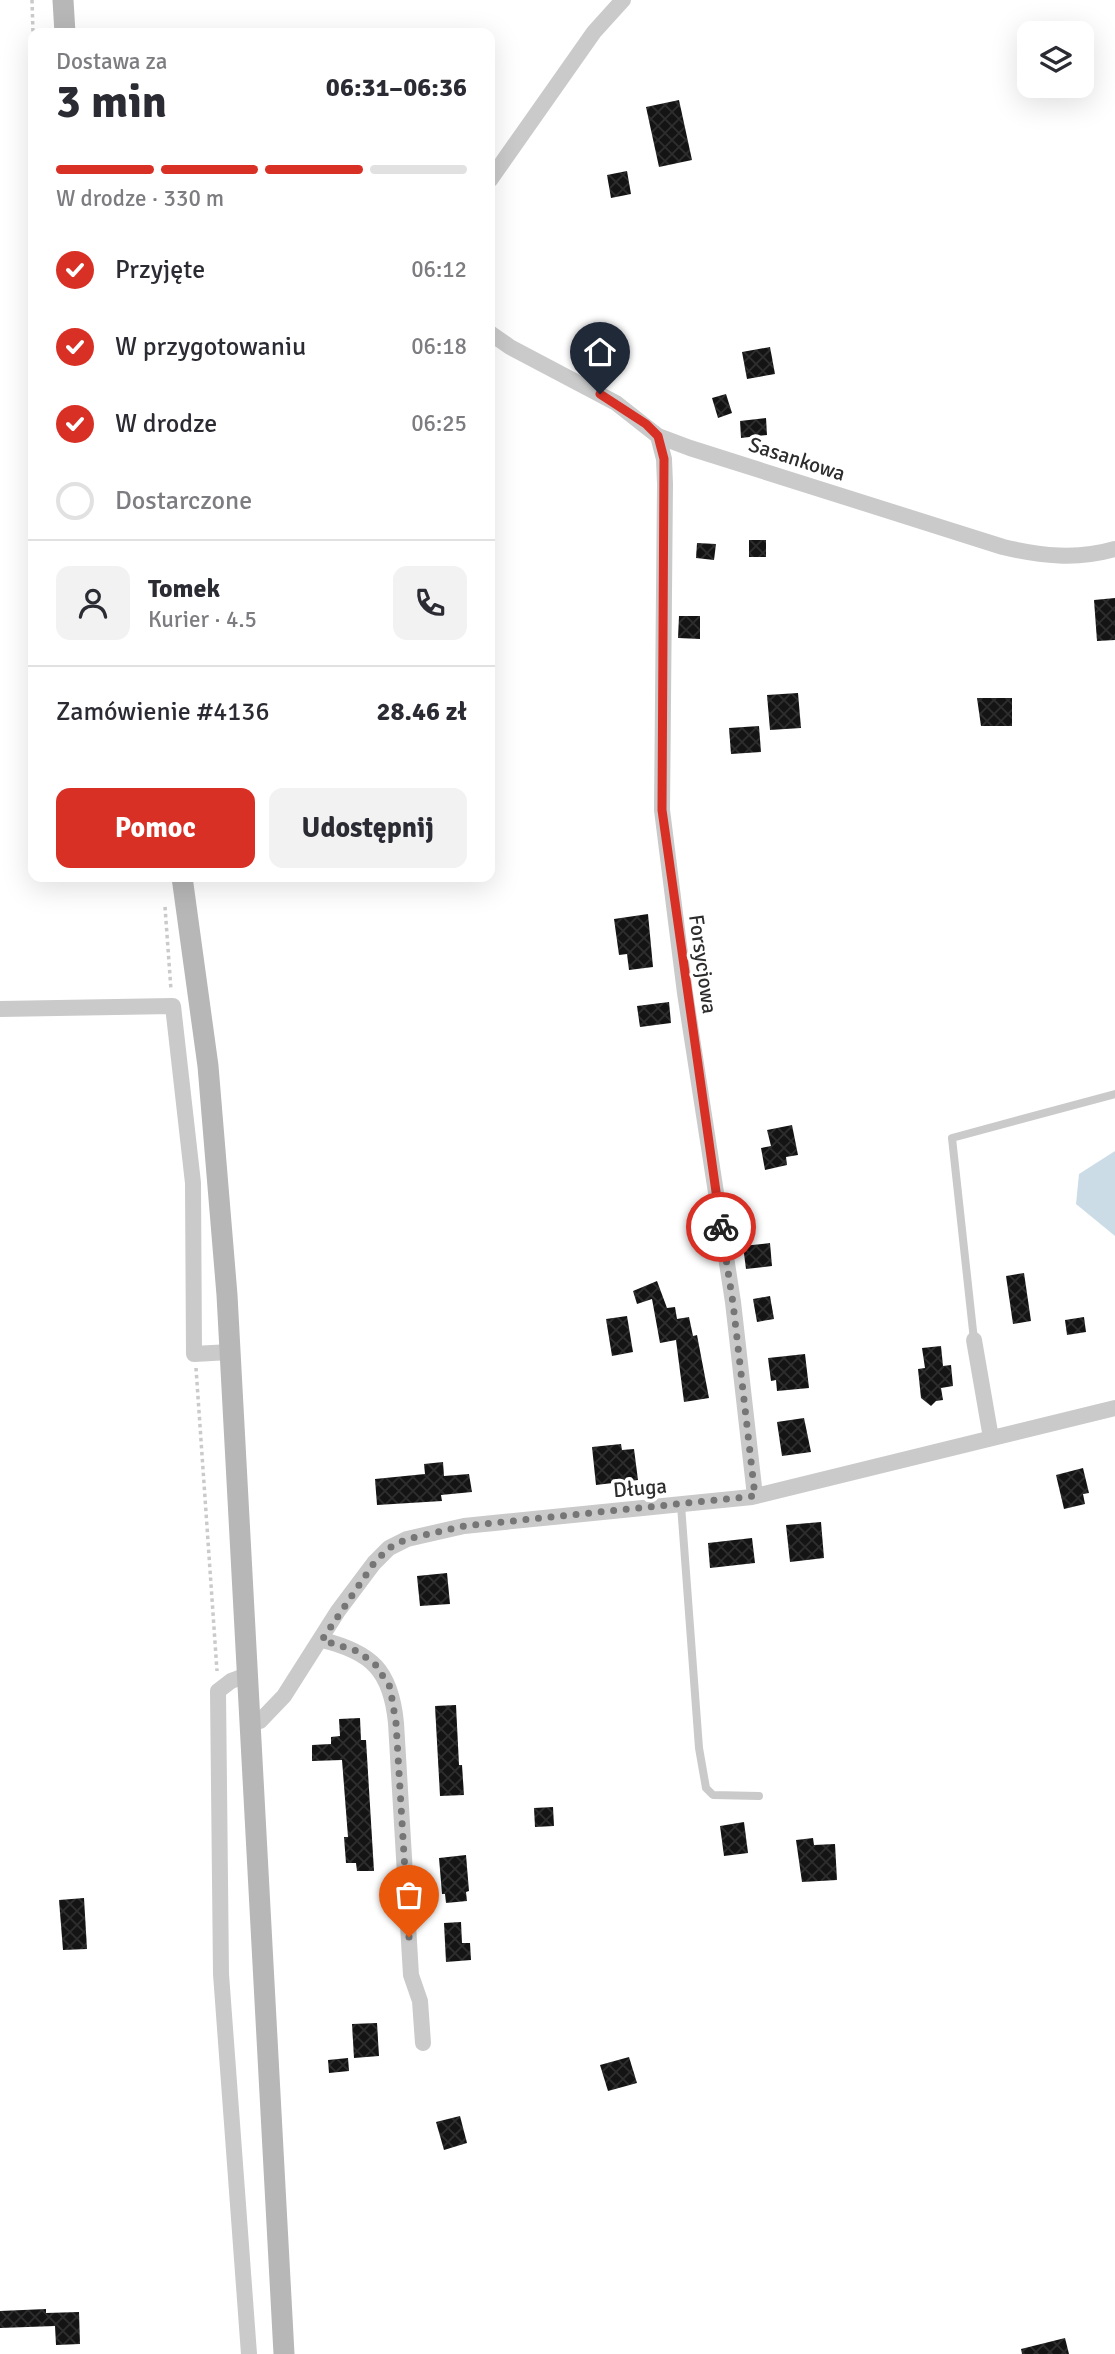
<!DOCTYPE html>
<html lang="pl">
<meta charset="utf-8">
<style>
:root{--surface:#fff;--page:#f2f2f3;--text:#2b2b33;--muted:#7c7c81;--line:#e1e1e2;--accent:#d93025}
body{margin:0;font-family:Signika,sans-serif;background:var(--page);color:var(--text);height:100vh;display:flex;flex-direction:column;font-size:26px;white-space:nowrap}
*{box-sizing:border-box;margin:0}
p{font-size:23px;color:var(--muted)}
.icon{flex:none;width:38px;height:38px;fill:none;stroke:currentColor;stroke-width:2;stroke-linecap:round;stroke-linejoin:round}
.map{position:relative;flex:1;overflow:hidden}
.panel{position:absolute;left:28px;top:28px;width:467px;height:854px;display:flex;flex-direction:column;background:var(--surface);border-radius:14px;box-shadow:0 7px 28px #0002}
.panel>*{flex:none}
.buttons{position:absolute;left:1017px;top:21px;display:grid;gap:14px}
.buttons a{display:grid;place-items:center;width:77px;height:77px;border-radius:14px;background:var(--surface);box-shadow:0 7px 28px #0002;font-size:35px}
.pin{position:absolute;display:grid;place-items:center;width:60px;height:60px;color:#fff;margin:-72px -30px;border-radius:50% 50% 50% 0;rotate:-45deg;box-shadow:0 0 7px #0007}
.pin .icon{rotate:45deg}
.courier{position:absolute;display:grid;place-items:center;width:70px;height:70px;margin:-35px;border:5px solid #d93025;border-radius:50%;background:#fff;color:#222;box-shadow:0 2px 9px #0007}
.overview em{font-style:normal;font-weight:800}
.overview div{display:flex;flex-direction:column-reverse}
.overview{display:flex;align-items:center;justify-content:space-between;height:119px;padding:0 28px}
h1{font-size:46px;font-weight:800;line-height:52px}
.bar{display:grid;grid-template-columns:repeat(4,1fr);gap:10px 7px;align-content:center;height:84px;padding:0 28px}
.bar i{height:9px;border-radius:5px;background:var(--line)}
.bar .current{background:var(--accent)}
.bar p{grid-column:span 4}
.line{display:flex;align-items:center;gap:18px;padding:0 28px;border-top:2px solid var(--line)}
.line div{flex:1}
.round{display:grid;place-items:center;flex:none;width:74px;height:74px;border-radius:14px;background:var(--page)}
ol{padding:0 28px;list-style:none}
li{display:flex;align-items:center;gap:21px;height:77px}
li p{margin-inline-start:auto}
li .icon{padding:7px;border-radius:50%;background:var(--accent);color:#fff;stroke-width:4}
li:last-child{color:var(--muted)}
li i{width:38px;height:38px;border:4px solid var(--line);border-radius:50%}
.primary-button{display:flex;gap:14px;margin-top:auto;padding:14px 28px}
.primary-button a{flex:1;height:80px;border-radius:14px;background:var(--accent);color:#fff;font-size:28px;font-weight:800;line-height:80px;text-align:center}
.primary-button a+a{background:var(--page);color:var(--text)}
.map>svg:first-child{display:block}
.water{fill:#cbdce7}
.building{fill:url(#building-cross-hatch)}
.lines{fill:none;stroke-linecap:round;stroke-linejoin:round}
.path{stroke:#cacaca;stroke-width:3.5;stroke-dasharray:3.5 3.5;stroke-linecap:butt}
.service{stroke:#cacaca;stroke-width:8}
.minor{stroke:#cacaca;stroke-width:16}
.secondary{stroke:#b7b7b7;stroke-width:21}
.done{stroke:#767676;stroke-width:7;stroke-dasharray:0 12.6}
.route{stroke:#d93025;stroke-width:9}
.labels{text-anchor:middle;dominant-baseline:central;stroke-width:7;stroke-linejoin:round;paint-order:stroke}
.street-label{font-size:21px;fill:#2d2d2d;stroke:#fff}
</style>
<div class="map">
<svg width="1115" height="2354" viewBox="0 0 1115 2354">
<defs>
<pattern id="building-cross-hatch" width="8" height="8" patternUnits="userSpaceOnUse" patternTransform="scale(1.75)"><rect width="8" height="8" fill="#141414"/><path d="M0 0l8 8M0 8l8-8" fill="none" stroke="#2e2e2e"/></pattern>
</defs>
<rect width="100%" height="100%" fill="#fff"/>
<polygon class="water" points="1115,1151 1115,1236 1076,1204 1079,1174"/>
<g class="building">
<polygon points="679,100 692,160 659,167 646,107"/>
<polygon points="627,171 631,194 611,198 607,175"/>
<polygon points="770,347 775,374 747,379 742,352"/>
<polygon points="726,394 732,413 718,418 712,398"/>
<polygon points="766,418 767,435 741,438 740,421"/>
<rect x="749" y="540" width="17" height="17"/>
<polygon points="697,543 716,544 714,560 696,558"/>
<polygon points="1115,598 1115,640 1097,641 1094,600"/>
<polygon points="679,616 700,616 700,639 678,638"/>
<polygon points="798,693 801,728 770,730 767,695"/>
<polygon points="977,698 1012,698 1012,726 981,726"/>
<polygon points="759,726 761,752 731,754 729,728"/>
<polygon points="648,914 653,967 629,970 627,954 619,955 614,919"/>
<polygon points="669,1002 671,1023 640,1027 637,1006"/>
<polygon points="792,1125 798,1155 786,1157 787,1165 765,1170 761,1148 771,1146 767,1130"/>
<polygon points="770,1243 772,1266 746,1269 743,1246"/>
<polygon points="1024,1273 1031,1321 1013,1324 1006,1276"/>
<polygon points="657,1281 667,1308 675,1307 677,1319 689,1317 693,1336 697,1335 709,1398 684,1402 676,1340 660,1343 652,1299 637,1304 633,1291"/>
<polygon points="770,1296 774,1319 757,1322 753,1299"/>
<polygon points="627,1316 633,1352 612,1356 606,1319"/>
<polygon points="1084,1317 1086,1332 1067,1335 1065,1320"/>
<polygon points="941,1346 943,1366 951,1365 953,1386 941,1388 943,1400 936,1401 931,1406 921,1398 918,1369 925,1368 922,1348"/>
<polygon points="805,1354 809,1388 777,1391 776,1380 771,1381 768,1358"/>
<polygon points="804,1418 811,1452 782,1456 777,1422"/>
<polygon points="621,1444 622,1450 634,1449 638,1480 596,1485 592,1447"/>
<polygon points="443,1462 444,1476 469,1474 472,1492 441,1495 442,1501 377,1505 375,1479 425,1474 424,1464"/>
<polygon points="1083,1468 1089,1493 1083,1494 1085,1504 1064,1509 1056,1475"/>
<polygon points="821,1522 824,1558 790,1562 786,1525"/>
<polygon points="752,1538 755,1563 710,1568 708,1543"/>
<polygon points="447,1573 450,1604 420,1606 417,1576"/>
<polygon points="456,1705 459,1765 462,1765 464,1795 440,1796 435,1706"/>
<polygon points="360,1718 361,1740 366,1740 374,1871 357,1871 356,1863 346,1863 344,1837 348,1837 342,1760 312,1761 312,1745 331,1744 331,1737 340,1736 339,1719"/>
<polygon points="553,1807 554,1826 535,1827 534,1808"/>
<polygon points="744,1822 748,1853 724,1856 720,1826"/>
<polygon points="813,1838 814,1845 835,1844 837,1880 802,1882 796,1840"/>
<polygon points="466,1855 469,1891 466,1892 467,1901 446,1903 445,1894 442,1894 439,1858"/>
<polygon points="84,1898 87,1949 63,1950 59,1900"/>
<polygon points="461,1922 462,1943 470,1943 471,1960 446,1962 444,1923"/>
<polygon points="377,2023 379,2056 354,2058 352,2024"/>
<polygon points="629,2057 637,2083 608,2091 600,2065"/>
<polygon points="348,2058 349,2071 329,2073 328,2060"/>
<polygon points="460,2116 467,2143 444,2150 436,2122"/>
<polygon points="46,2309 46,2313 79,2312 80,2344 56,2345 55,2326 0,2328 0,2311"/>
<polygon points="1065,2338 1069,2354 1022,2354 1021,2349"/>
</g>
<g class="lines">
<g class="path">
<polyline points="32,0 33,33"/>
<polyline points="165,907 171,990"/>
<polyline points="196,1368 217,1671"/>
</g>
<g class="service">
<polyline points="974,1340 952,1138 1115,1094"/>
<polyline points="681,1505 699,1748 706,1788 713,1795 759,1796"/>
</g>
<g class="minor">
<polyline points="490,180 594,32 623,0"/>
<path d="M490 333 510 347 616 403 658 436 690 448 1003 547C1041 556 1077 560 1115 549"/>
<polyline points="658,436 664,459 665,484 662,810 685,993 733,1302 755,1496"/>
<polyline points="0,1009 173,1006 193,1183 194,1354 230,1352"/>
<polyline points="974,1340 991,1438"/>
<path d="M322 1640C372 1652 391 1671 396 1723L411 1975 420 2001 423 2043"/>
<polyline points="247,1675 231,1681 218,1691 221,1974 249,2354"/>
<polyline points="251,1723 260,1721 284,1696 338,1611 374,1563 389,1548 407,1539 464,1526 752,1497 1115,1408"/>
</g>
<g class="secondary">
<polyline points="63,0 65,33"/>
<polyline points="182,877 208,1066 227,1295 284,2354"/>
</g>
</g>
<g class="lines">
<polyline class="done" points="409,1937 396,1723 390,1687 375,1664 357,1651 322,1640 374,1563 389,1548 407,1539 464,1526 755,1496 733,1303 721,1227"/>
<polyline class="route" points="600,394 646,424 658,436 664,459 662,810 721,1227"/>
</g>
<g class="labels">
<g class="street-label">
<text transform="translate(797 459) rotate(18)">Sasankowa</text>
<text transform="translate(703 964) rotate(82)">Forsycjowa</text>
<text transform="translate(640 1488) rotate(-5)">Długa</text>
</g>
</g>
</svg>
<div class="buttons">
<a><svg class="icon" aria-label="layers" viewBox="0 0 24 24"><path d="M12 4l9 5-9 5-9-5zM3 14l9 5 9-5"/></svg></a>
</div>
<div class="pin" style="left:409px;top:1937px;background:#ea580c"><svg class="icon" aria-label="bag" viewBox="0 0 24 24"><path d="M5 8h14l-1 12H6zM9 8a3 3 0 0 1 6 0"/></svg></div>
<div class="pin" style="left:600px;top:394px;background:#1f2937"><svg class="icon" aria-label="home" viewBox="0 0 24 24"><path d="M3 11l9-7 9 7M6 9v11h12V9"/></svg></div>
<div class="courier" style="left:721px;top:1227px"><svg class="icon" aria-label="bike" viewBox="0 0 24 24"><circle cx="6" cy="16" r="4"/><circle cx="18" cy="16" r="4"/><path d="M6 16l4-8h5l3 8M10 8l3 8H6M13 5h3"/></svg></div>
<section class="panel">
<div class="overview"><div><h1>3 min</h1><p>Dostawa za</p></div><em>06:31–06:36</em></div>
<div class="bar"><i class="current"></i><i class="current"></i><i class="current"></i><i></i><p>W drodze · 330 m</p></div>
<ol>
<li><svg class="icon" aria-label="check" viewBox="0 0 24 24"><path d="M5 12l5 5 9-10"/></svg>Przyjęte<p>06:12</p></li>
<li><svg class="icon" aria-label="check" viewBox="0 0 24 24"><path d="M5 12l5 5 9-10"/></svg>W przygotowaniu<p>06:18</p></li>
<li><svg class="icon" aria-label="check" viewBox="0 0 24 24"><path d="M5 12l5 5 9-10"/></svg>W drodze<p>06:25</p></li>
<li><i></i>Dostarczone</li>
</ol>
<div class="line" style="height:126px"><a class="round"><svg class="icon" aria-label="person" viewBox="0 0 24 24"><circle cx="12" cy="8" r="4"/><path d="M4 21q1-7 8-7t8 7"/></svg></a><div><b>Tomek</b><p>Kurier · 4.5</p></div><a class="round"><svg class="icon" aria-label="phone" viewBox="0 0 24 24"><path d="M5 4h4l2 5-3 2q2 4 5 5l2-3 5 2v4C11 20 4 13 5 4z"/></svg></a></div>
<div class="line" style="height:91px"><div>Zamówienie #4136</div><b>28.46 zł</b></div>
<div class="primary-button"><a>Pomoc</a><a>Udostępnij</a></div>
</section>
</div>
